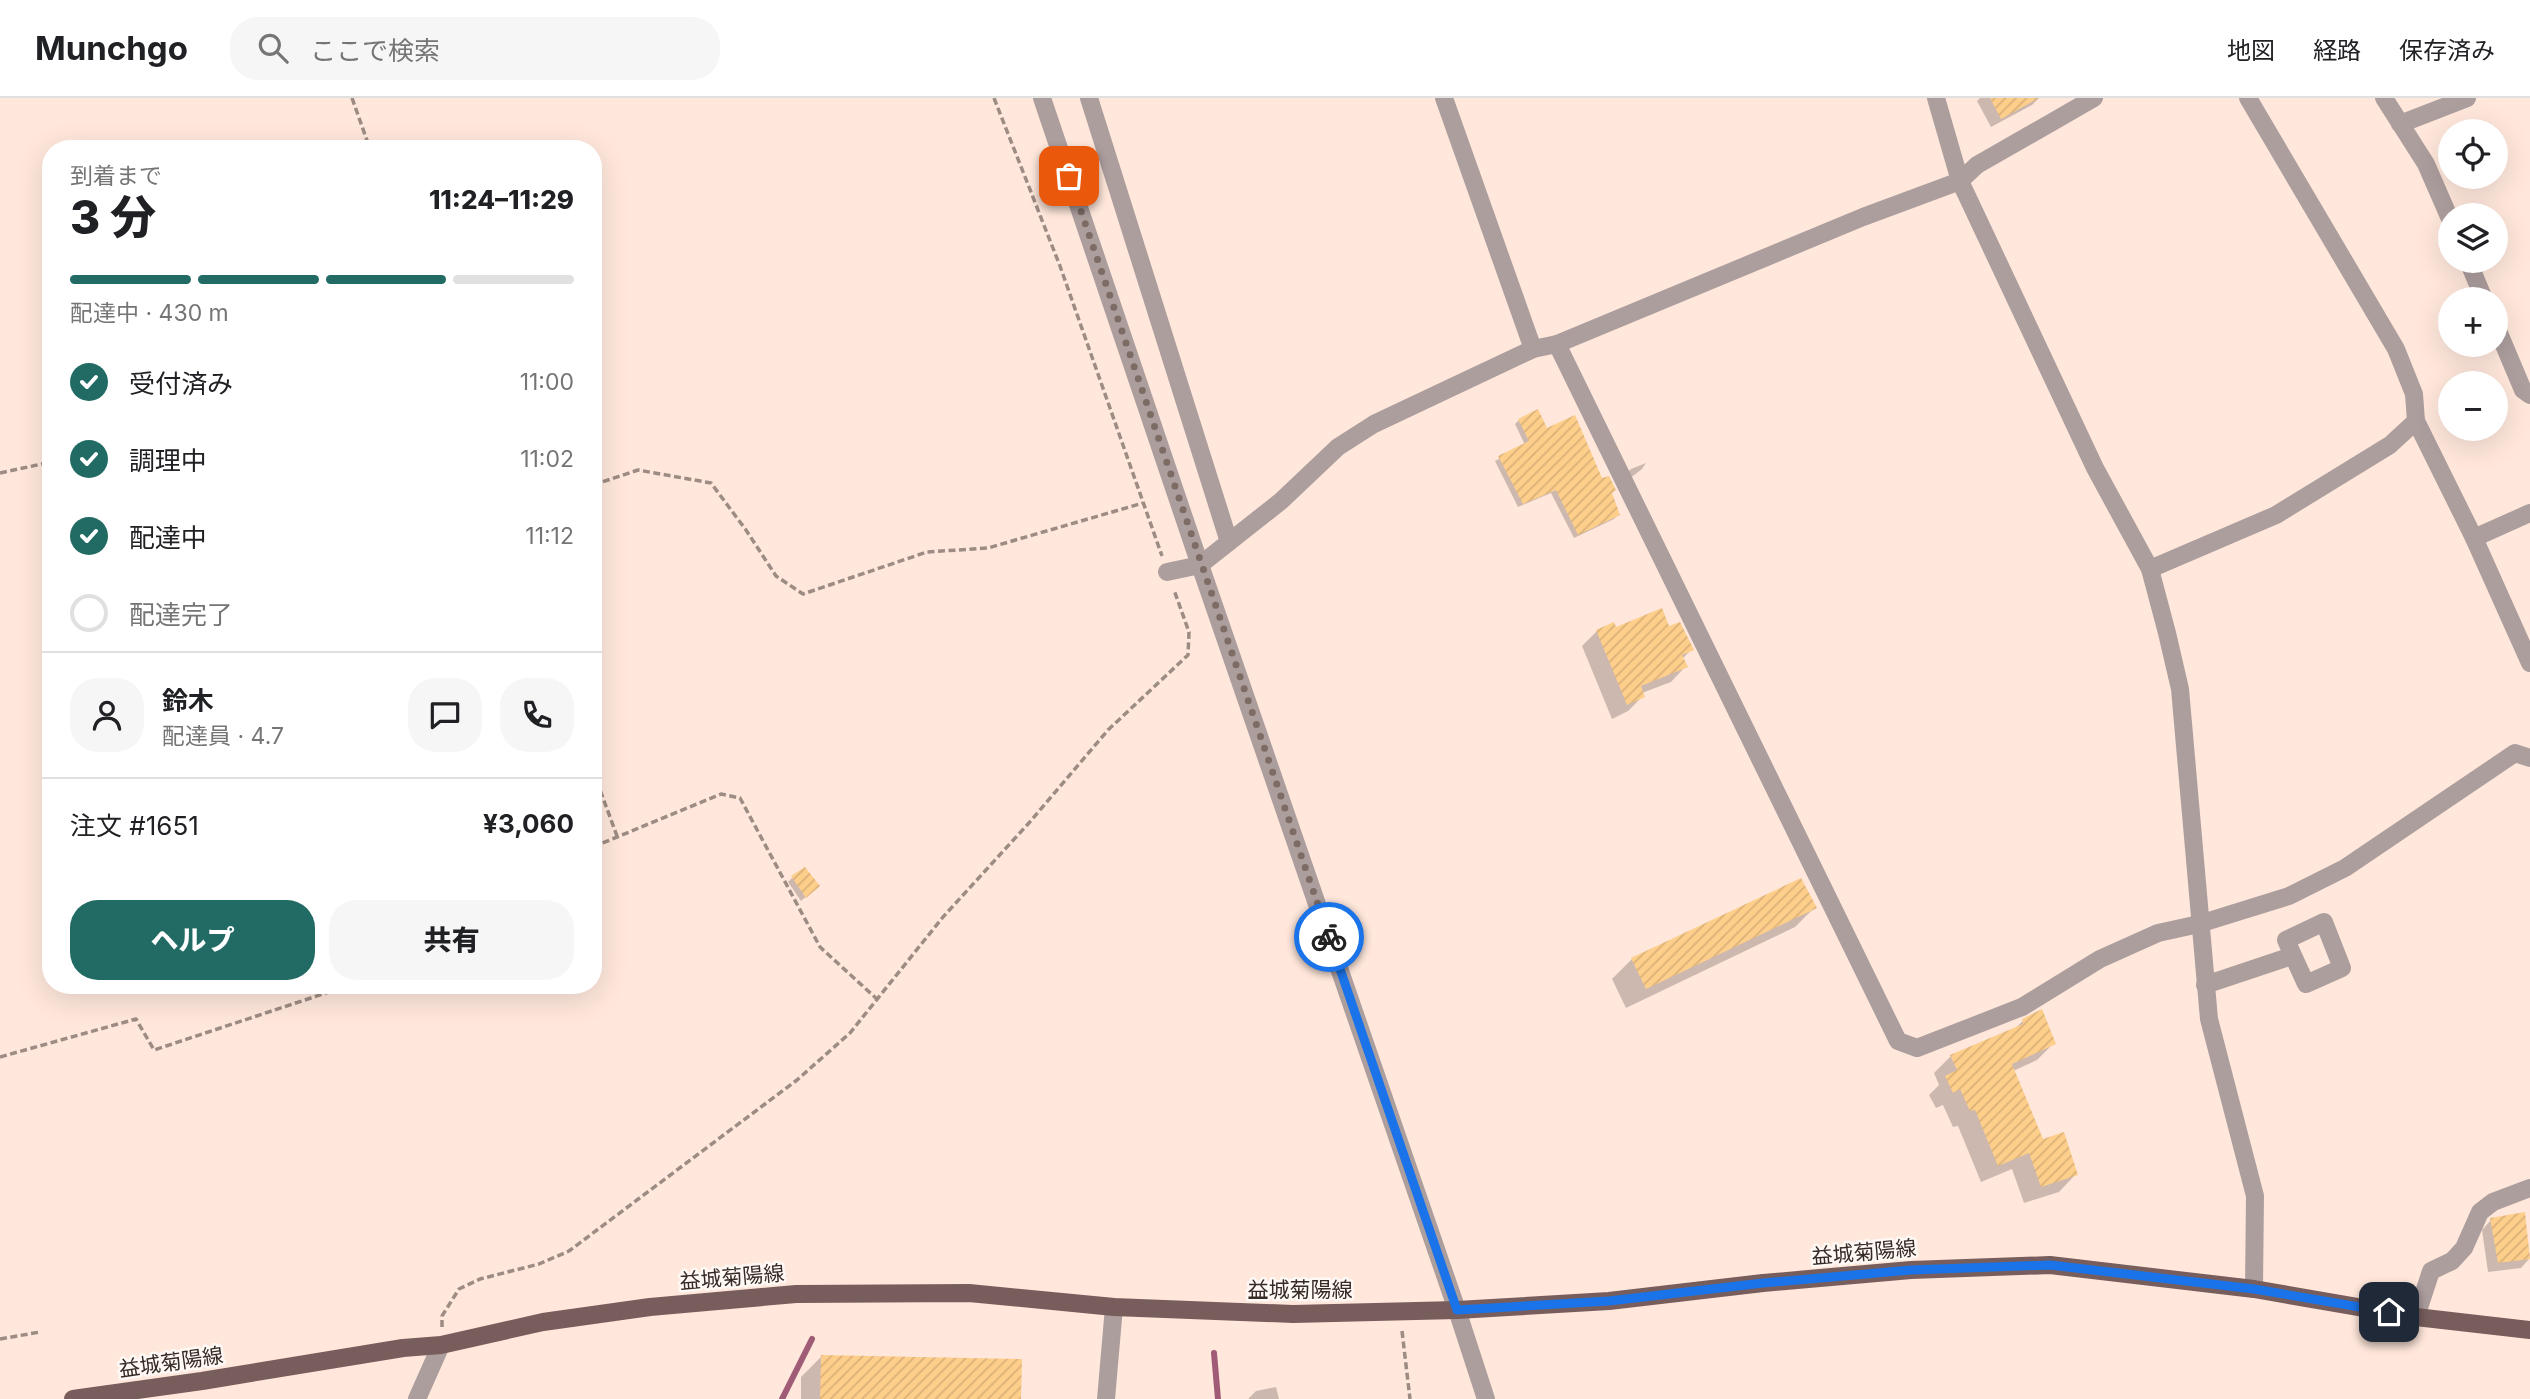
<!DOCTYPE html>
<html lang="ja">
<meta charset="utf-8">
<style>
:root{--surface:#fff;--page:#f6f6f6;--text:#202124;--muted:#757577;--line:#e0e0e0;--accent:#226b64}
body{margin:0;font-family:Inter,"Noto Sans JP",sans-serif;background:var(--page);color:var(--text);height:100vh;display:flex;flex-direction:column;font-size:26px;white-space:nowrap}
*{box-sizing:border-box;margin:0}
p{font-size:23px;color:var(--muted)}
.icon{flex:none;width:38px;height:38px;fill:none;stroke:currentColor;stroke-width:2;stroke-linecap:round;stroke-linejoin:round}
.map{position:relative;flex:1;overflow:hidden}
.side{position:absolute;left:42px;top:42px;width:560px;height:854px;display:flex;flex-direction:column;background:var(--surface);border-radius:28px;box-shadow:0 7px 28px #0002}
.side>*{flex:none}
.fabs{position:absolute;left:2438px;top:21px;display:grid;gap:14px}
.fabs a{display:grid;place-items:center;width:70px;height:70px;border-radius:50%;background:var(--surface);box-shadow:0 7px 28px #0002;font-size:35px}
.pin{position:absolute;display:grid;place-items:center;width:60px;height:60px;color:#fff;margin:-30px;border-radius:14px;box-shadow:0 4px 10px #0006}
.courier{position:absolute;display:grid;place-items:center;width:70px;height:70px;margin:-35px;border:5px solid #1a73e8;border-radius:50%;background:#fff;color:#222;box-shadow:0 2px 9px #0007}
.summary em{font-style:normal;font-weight:800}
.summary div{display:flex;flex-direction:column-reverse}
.summary{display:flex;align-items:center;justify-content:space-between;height:119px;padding:0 28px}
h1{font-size:46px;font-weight:800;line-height:52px}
.bar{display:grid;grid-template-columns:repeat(4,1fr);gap:10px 7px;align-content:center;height:84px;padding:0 28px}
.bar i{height:9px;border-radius:5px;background:var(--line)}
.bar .on{background:var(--accent)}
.bar p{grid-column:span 4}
.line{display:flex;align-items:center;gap:18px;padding:0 28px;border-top:2px solid var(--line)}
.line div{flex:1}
.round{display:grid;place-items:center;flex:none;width:74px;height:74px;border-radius:28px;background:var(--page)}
ol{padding:0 28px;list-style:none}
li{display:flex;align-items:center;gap:21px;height:77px}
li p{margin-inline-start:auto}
li .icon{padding:7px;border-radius:50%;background:var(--accent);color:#fff;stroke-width:4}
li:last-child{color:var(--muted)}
li i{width:38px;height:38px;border:4px solid var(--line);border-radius:50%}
.action{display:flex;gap:14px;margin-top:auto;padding:14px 28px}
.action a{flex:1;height:80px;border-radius:28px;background:var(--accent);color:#fff;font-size:28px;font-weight:800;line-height:80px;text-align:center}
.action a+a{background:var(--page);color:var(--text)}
header{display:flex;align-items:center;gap:42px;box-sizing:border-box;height:98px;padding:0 35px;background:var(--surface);border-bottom:2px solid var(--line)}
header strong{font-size:33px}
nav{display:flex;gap:38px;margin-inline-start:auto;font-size:24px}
.search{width:490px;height:63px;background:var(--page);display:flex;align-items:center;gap:18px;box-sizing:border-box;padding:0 24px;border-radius:28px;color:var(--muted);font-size:26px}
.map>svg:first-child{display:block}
.shadow{fill:#0003}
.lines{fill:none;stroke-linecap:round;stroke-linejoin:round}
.stream{stroke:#a05c77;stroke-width:6}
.building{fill:url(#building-hatch)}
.path{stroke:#9d8c83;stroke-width:3.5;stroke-dasharray:7 3.5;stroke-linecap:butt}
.minor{stroke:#ad9e9e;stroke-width:18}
.major{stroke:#775e5d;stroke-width:18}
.done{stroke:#7c6c64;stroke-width:7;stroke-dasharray:0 12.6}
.route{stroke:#1a73e8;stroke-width:9}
.labels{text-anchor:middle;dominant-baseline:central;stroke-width:5;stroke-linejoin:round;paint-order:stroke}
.street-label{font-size:21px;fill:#352a24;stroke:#fff9f6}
</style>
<header>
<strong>Munchgo</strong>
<div class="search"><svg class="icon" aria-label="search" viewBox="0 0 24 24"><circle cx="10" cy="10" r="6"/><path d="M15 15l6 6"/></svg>ここで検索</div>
<nav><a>地図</a><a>経路</a><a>保存済み</a></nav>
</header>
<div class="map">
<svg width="2530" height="1301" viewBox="0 0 2530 1301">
<defs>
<pattern id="building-hatch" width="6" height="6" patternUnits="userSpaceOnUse" patternTransform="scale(1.75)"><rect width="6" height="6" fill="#fece8b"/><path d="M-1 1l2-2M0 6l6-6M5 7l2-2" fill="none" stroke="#dab178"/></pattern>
</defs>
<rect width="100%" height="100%" fill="#ffe7db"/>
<g class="shadow">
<polygon points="1980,0 2039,0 2032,7 1991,29 1977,3"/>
<polygon points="1519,322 1547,332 1601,382 1610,395 1618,417 1614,421 1574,440 1551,395 1518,409 1495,363 1525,347 1515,326"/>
<polygon points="1646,365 1642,371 1629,381 1627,375 1631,371"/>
<polygon points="1615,531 1668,531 1692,551 1682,561 1685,569 1671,584 1642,595 1643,598 1628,613 1612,621 1582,548 1597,533"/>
<polygon points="792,780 814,792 801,803 788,784"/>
<polygon points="1815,809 1795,829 1626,910 1612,881 1632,861"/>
<polygon points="2023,923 2054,945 2037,962 2013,973 2042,1043 2076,1076 2059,1094 2024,1105 2012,1071 1981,1084 1958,1028 1953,1029 1943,1007 1936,1010 1929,997 1939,987 1934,975 1951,958 2013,932"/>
<polygon points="2523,1116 2530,1160 2521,1170 2488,1174 2482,1132 2491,1122"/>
<polygon points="821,1259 1019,1301 801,1301 801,1279"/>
<polygon points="1276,1289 1279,1301 1248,1301 1256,1293"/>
</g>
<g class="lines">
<g class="stream">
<polyline points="1214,1255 1218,1301"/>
<polyline points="782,1301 812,1241"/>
</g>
</g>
<g class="building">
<polygon points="1990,0 2039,0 2001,21"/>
<polygon points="1538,311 1547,330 1575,317 1602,380 1609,378 1616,392 1612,395 1620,417 1578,437 1556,392 1523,406 1498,358 1529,343 1518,321"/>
<polygon points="1662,510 1669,528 1680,524 1694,552 1682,557 1688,569 1641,588 1645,599 1627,607 1596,532 1614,524 1616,529"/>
<polygon points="805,769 820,788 806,800 791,778"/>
<polygon points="1801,780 1817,810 1646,891 1631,860"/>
<polygon points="2042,911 2056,946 2012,966 2043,1041 2064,1034 2078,1077 2041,1089 2029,1055 1998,1068 1975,1012 1970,1013 1960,991 1953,995 1945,978 1957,972 1950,957 2023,926 2022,921"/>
<polygon points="2525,1114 2530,1161 2498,1165 2490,1120"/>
<polygon points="821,1257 1022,1261 1021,1301 820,1301"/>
</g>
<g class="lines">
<g class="path">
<polyline points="352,0 370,51"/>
<polyline points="994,0 1060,168 1162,458"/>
<polyline points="0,375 51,364"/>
<polyline points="593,387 638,372 711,385 746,432 776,478 803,496 927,454 988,450 1143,405"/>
<polyline points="593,673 617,738"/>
<polyline points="593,749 721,696 740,700 820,849 878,902"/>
<polyline points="0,959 136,921 154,952 350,887"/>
<polyline points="442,1229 442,1218 459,1191 480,1181 539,1166 569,1153 797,982 850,935 943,819 1028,726 1108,632 1188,557 1189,534 1174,492"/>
<polyline points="1402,1233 1410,1301"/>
<polyline points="0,1241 40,1234"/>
</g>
<g class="minor">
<polyline points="1042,0 1200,467 1457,1212 1486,1301"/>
<polyline points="1089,0 1229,444"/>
<polyline points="1444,0 1533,251"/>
<polyline points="1936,0 1960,83 2095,370 2150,471 2167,535 2180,591 2209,921 2255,1098 2254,1191"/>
<polyline points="2384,0 2426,66 2450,121"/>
<polyline points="2400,26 2467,0"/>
<polyline points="2468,163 2484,201"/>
<polyline points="2496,228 2523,292 2530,297"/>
<polyline points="1557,246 1898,943 1917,950 2022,909 2100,861 2158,835 2199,826 2289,798 2345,770 2515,655 2530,660"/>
<polyline points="2416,323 2474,440 2530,565"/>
<polyline points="2474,440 2530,415"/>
<polyline points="2150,471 2276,417 2390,347 2416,323 2414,296 2396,251 2248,0"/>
<polyline points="1167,474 1200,467 1281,403 1338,349 1374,326 1533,251 1557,246 1863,119 1960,83 1977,67 2094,0"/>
<polygon points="2324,824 2342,870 2306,886 2286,842"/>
<polyline points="2205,887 2292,858"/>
<polyline points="2416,1219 2431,1173 2452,1163 2464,1150 2480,1114 2493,1104 2530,1090"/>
<polyline points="417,1301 441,1247"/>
<polyline points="1106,1301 1114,1209"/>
</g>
<polyline class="major" points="73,1301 202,1283 403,1250 441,1247 543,1224 650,1209 796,1196 969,1195 1114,1209 1293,1216 1457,1212 1609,1203 1763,1185 1911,1172 2050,1167 2254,1191 2416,1219 2530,1232"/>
</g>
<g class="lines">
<polyline class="done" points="1069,78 1329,839"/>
<polyline class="route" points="1329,839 1457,1212 1609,1203 1763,1185 1911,1172 2050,1167 2254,1191 2389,1214"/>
</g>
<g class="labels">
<g class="street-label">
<text transform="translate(1864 1154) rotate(-5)">益城菊陽線</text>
<text transform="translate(732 1179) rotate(-5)">益城菊陽線</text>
<text x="1300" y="1191">益城菊陽線</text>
<text transform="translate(171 1264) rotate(-8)">益城菊陽線</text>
</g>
</g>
</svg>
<div class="fabs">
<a><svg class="icon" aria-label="locate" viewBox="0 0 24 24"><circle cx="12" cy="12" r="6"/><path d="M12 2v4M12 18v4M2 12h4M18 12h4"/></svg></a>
<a><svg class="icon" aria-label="layers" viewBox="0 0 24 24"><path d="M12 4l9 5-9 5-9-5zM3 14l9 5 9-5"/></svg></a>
<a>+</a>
<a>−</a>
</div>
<div class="pin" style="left:1069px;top:78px;background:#ea580c"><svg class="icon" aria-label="bag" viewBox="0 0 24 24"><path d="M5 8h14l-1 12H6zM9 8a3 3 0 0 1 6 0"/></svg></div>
<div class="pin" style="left:2389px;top:1214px;background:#1f2937"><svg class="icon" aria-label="home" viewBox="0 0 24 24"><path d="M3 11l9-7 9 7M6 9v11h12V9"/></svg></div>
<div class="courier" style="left:1329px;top:839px"><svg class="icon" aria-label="bike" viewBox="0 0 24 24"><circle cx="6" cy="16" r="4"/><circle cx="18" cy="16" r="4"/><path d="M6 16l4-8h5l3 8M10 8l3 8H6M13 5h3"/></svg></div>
<section class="side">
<div class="summary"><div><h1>3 分</h1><p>到着まで</p></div><em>11:24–11:29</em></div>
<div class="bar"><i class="on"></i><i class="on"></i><i class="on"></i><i></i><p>配達中 · 430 m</p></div>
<ol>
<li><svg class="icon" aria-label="check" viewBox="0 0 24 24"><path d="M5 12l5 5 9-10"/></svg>受付済み<p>11:00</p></li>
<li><svg class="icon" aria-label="check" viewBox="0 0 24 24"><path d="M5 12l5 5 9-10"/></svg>調理中<p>11:02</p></li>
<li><svg class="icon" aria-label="check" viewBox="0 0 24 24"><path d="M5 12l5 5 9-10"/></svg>配達中<p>11:12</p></li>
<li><i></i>配達完了</li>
</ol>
<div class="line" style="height:126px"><a class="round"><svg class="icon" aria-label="person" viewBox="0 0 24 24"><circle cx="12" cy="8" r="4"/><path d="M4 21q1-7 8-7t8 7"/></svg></a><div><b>鈴木</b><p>配達員 · 4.7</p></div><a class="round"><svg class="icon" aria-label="chat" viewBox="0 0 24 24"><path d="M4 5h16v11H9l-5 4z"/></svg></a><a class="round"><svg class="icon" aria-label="phone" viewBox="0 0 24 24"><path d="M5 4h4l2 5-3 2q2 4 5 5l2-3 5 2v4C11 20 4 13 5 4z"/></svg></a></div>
<div class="line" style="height:91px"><div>注文 #1651</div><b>¥3,060</b></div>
<div class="action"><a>ヘルプ</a><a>共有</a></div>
</section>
</div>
